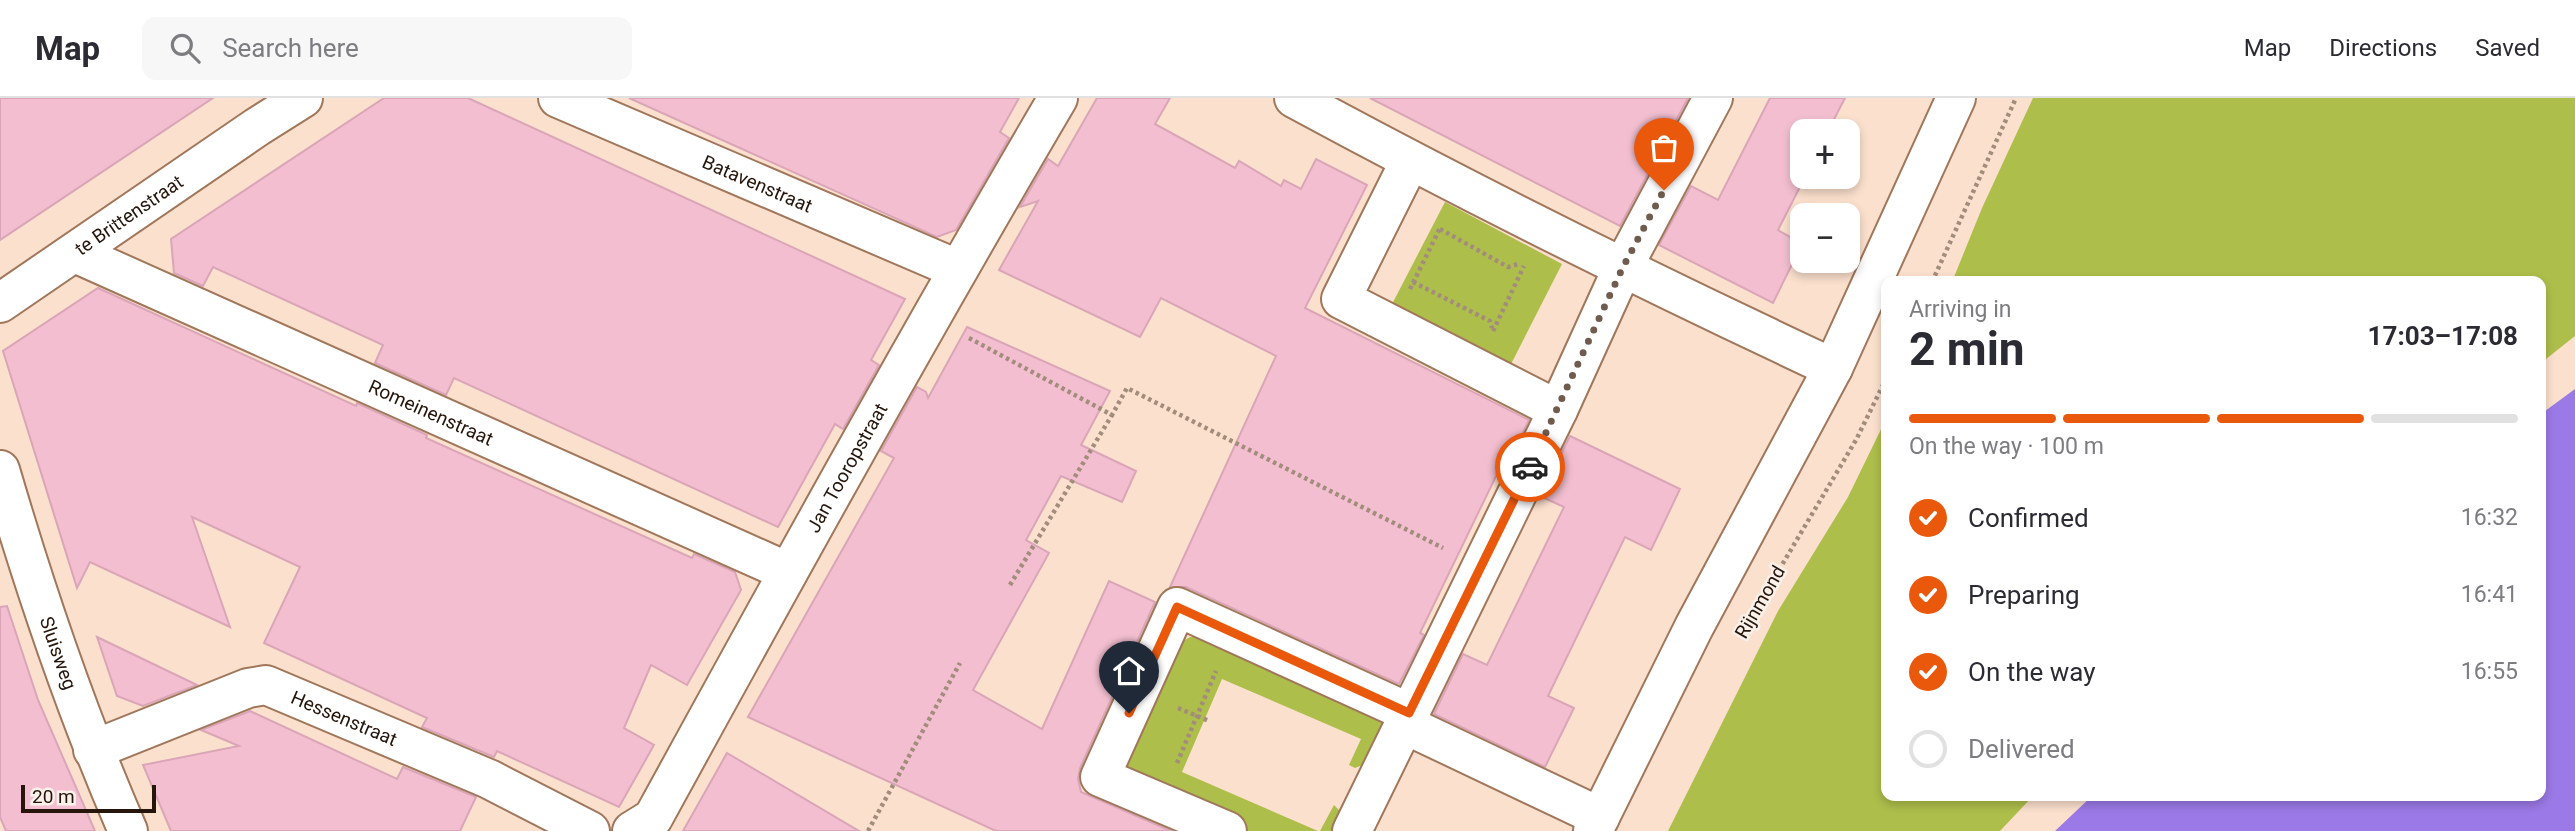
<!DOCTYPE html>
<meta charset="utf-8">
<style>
:root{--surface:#fff;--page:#f7f7f7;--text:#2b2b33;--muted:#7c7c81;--line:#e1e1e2;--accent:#ea580c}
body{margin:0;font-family:Roboto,sans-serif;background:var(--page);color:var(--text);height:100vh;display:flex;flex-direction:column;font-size:26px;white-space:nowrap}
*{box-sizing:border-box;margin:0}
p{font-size:23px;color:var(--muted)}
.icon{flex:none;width:38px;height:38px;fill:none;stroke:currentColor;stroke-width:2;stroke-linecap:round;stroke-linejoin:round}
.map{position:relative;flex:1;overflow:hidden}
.details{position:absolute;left:1881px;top:178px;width:665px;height:525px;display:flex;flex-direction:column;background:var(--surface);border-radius:14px;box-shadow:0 4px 10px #0003}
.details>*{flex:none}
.buttons{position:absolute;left:1790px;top:21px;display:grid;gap:14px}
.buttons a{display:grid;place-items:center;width:70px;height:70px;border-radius:14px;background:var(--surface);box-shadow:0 4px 10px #0003;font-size:35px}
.scale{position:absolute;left:21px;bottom:18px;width:135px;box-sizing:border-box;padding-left:7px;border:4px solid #25150a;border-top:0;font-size:19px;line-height:24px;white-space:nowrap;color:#25150a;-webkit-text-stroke:5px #faf1eb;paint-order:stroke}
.pin{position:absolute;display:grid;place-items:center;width:60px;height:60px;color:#fff;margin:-72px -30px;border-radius:50% 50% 50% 0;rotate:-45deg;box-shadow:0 0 7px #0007}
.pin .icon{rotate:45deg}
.courier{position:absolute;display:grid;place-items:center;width:70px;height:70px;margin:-35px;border:5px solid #ea580c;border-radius:50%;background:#fff;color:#222;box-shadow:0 2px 9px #0007}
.headline em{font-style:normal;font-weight:700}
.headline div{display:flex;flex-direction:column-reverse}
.headline{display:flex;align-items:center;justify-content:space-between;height:119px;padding:0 28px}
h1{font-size:46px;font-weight:700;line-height:52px}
.bar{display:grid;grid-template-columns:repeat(4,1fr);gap:10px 7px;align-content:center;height:84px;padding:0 28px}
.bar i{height:9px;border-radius:5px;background:var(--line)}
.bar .on{background:var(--accent)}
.bar p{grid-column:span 4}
ol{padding:0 28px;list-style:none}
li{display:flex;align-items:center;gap:21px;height:77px}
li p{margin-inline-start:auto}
li .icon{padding:7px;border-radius:50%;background:var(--accent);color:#fff;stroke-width:4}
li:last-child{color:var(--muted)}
li i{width:38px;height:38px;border:4px solid var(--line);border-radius:50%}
header{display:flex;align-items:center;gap:42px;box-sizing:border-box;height:98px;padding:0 35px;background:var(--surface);border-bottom:2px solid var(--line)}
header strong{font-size:33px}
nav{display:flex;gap:38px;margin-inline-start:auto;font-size:24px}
.search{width:490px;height:63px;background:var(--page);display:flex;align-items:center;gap:18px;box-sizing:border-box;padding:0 24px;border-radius:14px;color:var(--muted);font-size:26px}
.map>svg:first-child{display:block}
.green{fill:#aebe4b}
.water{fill:#9b79e6}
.building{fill:#f3bfd0;stroke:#d9a5b7;stroke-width:2}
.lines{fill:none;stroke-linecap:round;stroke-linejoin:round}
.minor-casing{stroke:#a0775b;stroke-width:42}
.tertiary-casing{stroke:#a0775b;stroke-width:42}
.path{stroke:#a28c7c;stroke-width:4.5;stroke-dasharray:3.5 3.5;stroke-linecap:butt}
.minor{stroke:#fff;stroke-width:38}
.tertiary{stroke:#fff;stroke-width:38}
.done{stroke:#705c4e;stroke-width:7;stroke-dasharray:0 12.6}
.route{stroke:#ea580c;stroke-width:9}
.labels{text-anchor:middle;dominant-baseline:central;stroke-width:5;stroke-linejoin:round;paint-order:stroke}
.street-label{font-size:19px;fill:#25150a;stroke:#faf1eb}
</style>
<header>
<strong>Map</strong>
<div class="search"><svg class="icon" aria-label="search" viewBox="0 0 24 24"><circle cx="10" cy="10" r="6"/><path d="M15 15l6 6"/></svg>Search here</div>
<nav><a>Map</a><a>Directions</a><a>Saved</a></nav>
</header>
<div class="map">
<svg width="2575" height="733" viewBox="0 0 2575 733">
<rect width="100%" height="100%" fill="#fbe0cd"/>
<g class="green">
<polygon points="2033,0 2575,0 2575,238 2541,265 2541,184 1952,184 1982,110"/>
<polygon points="1445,104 1562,166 1509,270 1390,210"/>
<polygon points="1886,321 1886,698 2033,698 2000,733 1668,733 1778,513 1848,399"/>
<polygon points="1190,539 1199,539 1384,622 1365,666 1355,670 1349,667 1361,641 1222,581 1182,674 1318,733 1246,733 1136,686 1125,668 1176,547"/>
<polygon points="1334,707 1341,714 1335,733 1320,733"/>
</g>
<polygon class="water" points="2575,291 2575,733 2055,733 2092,698 2541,698 2541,316"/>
<g class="building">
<polygon points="0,0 213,0 0,142"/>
<polygon points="384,0 468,0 905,201 871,262 879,267 843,331 835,326 778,429 454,280 446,297 375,265 383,247 213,169 203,188 174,175 171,141"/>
<polygon points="629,0 1019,0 1000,34 1009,40 956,132 937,139"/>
<polygon points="1097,0 1170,0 1155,26 1235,70 1239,63 1281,88 1284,82 1301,91 1316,61 1367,87 1305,210 1529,322 1501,379 1497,376 1420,535 1424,537 1399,586 1186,489 1170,489 1276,258 1161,200 1140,239 999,172 1038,103 1020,109 1048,61 1058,68"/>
<polygon points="1370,0 1688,0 1620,128"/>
<polygon points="1770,0 1845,0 1828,33 1802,33 1802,79 1805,79 1778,132 1802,146 1773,205 1659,147 1691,88 1718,102"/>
<polygon points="98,190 356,308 357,305 427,337 426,340 692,460 694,456 735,474 741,492 687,587 651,567 624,630 654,647 619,709 497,653 494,659 422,629 427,620 264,545 300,469 192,419 230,529 90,464 77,490 3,253"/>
<polygon points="967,229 1110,293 1081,347 1136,373 1122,404 1061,378 1026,442 1049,455 973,592 1042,631 1109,483 1155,504 1080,670 1078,681 1081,694 1171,733 996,733 748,619 894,360 881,353 917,289 926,294 928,300"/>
<polygon points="1570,338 1680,391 1651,452 1625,439 1548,598 1574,610 1545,669 1434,616 1463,556 1487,567 1564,409 1540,398"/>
<polygon points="7,508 38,602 95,733 6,733 0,719 0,509"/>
<polygon points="97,539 197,587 143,608 117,598"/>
<polygon points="250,613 397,681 403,669 476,699 460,733 171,733 143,667 239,648 201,632"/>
<polygon points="727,655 859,733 683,733"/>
</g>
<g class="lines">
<defs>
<g id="minor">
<path id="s1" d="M558 0 957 171"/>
<path d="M1294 0C1471 96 1651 185 1833 270"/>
<polyline points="1410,63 1341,201 1558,312"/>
<path id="s2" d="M75 155 788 474"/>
<path id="s3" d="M0 205 257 29 303 0"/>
<path id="s4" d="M0 372C36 495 77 616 128 733"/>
<polyline points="1404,626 1600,719"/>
<path id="s5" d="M93 652 248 590 266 587 489 681 590 733"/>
<path id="s6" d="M632 733 653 720C785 479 918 238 1058 0"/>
<polyline points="1227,733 1100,679 1177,509 1410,615"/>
<polyline points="1352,733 1558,312 1623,169 1713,0"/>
</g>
<polyline id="tertiary" points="1593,733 1694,529 1833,270 1956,0"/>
</defs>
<use href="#minor" class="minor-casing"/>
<use href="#tertiary" class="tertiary-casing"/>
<g class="path">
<polyline points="1440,131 1508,169 1518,166"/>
<polyline points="1413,184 1490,223 1492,230"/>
<polyline points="1932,184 2016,0"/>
<polyline points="1410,191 1440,130"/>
<polyline points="1493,233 1524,168"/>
<polyline points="969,240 1112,317 1127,290 1443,450"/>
<polyline points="1010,487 1112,317"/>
<polyline points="1754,514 1856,342 1886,281"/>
<polyline points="1178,610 1209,623"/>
<polyline points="1177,665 1216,573"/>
<polyline points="868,733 960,565"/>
</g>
<use href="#minor" class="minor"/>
<use href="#tertiary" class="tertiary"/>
</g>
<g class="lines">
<polyline class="done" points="1530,369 1623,169 1664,92"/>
<polyline class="route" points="1129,615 1177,509 1409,615 1530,369"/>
</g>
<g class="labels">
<g class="street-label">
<text stroke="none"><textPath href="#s1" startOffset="217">Batavenstraat</textPath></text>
<text stroke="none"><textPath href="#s3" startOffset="156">te Brittenstraat</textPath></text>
<text stroke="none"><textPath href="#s2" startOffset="390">Romeinenstraat</textPath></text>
<text stroke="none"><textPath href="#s6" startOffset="425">Jan Tooropstraat</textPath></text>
<text transform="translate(1760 504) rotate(-60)">Rijnmond</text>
<text stroke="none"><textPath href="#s4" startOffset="192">Sluisweg</textPath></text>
<text stroke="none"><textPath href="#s5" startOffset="270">Hessenstraat</textPath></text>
</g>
</g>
</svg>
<div class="buttons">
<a>+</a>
<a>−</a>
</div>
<div class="scale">20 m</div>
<div class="pin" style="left:1664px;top:92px;background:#ea580c"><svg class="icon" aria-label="bag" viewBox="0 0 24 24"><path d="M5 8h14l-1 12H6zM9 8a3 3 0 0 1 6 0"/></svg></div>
<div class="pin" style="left:1129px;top:615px;background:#1f2937"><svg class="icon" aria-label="home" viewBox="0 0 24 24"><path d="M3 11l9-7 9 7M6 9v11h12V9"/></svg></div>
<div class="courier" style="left:1530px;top:369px"><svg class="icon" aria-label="car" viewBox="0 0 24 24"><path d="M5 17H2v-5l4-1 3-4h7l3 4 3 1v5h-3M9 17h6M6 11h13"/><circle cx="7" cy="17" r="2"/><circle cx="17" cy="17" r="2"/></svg></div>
<section class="details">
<div class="headline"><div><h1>2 min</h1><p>Arriving in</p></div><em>17:03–17:08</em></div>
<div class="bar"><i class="on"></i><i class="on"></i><i class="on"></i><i></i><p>On the way · 100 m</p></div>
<ol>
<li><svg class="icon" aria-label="check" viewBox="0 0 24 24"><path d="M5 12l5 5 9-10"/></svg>Confirmed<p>16:32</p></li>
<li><svg class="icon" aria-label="check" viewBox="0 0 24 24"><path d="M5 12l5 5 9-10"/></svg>Preparing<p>16:41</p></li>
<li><svg class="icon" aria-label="check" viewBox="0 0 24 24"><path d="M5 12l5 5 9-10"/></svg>On the way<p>16:55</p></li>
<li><i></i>Delivered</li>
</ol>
</section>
</div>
